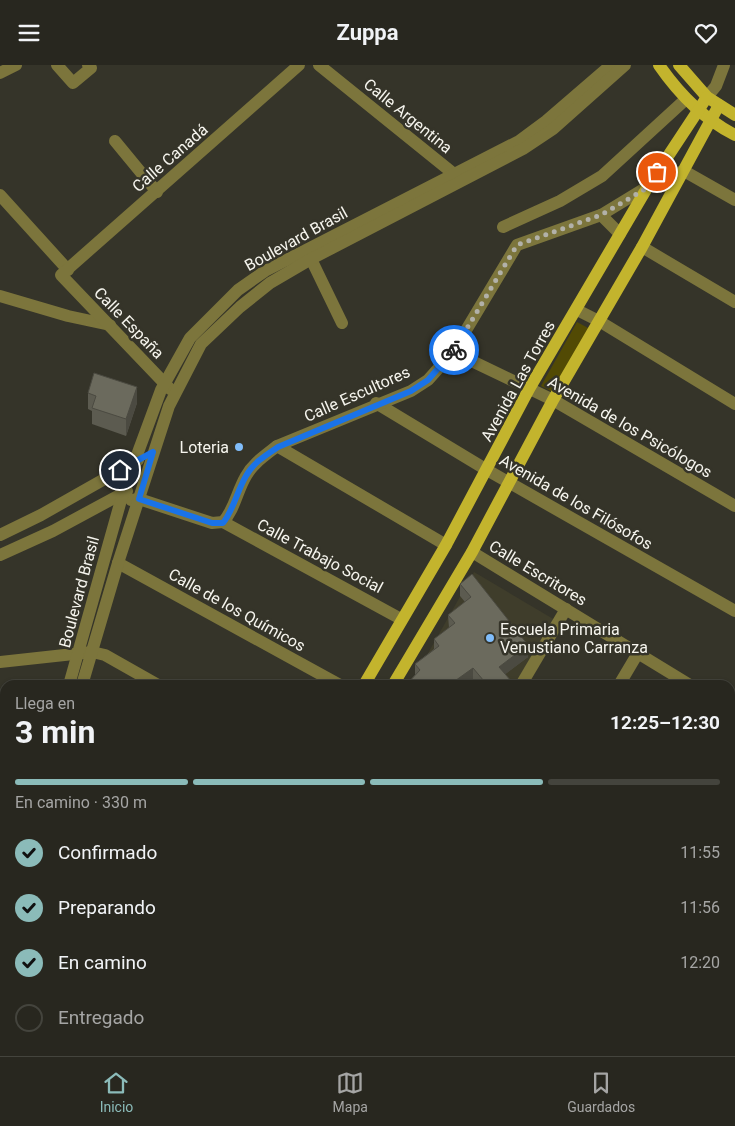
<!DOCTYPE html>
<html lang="es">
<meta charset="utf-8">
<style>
:root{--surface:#28271f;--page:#302f28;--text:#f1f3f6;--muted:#a5a5a4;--line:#44443d;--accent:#8bbbb9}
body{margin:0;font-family:Roboto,sans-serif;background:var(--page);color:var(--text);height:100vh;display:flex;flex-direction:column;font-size:19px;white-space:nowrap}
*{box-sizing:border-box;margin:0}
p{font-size:16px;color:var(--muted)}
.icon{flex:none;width:28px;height:28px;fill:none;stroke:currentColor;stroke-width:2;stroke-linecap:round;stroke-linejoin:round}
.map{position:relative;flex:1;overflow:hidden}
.details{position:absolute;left:0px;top:615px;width:735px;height:376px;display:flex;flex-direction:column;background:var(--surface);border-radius:15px 15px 0 0;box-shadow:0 1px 4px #0004,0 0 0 1px var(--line)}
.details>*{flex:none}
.pin{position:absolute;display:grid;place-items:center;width:42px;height:42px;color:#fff;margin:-21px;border:2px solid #fff;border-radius:50%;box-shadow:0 1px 5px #0007}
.courier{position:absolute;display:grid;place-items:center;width:50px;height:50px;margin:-25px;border:4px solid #1a73e8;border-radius:50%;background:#fff;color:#222;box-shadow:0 1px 6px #0007}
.headline em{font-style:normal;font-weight:700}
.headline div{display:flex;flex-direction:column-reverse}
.headline{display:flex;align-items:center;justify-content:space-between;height:85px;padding:0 15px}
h1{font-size:32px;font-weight:700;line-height:38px}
.bar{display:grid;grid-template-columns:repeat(4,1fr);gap:8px 5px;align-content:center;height:60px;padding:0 15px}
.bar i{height:6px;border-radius:4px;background:var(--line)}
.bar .current{background:var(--accent)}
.bar p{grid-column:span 4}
ol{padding:0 15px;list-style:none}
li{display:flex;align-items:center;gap:15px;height:55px}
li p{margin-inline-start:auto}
li .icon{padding:5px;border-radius:50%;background:var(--accent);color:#111;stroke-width:4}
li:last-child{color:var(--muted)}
li i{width:28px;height:28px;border:2px solid var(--line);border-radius:50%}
header{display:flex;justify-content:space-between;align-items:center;height:65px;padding:0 15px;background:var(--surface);font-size:22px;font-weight:700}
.dock{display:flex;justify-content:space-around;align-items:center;height:70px;border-top:1px solid var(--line);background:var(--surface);font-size:14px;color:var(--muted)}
.dock a{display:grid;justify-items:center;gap:2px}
.dock .current{color:var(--accent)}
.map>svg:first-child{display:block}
.built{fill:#3f3d2b}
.green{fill:#524a04}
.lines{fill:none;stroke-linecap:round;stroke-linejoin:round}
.minor{stroke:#7c753c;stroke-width:12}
.major{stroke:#c3b42d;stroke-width:12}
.wall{fill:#5c5b50}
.shaded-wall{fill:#4b4a41}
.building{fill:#6b6a5d;stroke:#4b4a41}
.done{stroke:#b2b1a9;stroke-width:5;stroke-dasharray:0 9}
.route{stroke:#1a73e8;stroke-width:6}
.poi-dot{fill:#80bdfa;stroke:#353429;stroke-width:2}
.labels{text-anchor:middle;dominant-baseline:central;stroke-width:5;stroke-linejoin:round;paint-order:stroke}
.street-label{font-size:16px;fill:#f6f5ee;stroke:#353429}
.poi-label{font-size:16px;fill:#f6f5ee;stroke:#353429;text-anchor:end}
</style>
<header><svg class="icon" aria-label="menu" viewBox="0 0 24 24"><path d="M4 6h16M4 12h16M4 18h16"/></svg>Zuppa<svg class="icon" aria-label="heart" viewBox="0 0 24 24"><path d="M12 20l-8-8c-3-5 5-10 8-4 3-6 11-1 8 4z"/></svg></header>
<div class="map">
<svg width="735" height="991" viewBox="0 0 735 991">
<rect width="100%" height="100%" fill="#353429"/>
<polygon class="built" points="474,507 555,555 517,620 410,620"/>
<polygon class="green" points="577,257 590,264 555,328 541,321"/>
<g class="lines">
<g class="minor">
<polyline points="57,0 73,18 91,3 88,0"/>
<polyline points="319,0 454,109"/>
<polyline points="0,8 16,0"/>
<polyline points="707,32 716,21 724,0"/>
<polyline points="115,76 157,127"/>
<polyline points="0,130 68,205"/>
<polyline points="601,150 620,169"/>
<polyline points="503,162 560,136 602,111 686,34"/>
<polyline points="642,182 735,237"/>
<polyline points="311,194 342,258"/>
<polyline points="0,231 68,251 110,260"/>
<polyline points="577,245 599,256 735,339"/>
<polyline points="453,287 553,335 735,441"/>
<polyline points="170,324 61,210 299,0"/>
<polyline points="376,338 487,405 735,546"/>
<polyline points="277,381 446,480"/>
<path d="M131 435 139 434 212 458 223 457C235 444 237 426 246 411 253 398 266 390 277 381L411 326 428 315 453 287 517 180 601 150 665 111 684 106 735 135"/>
<polyline points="223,457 401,554"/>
<polyline points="0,470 41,450 138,395"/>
<polyline points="472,487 690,620"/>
<polyline points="0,490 53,466 127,426"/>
<polyline points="118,498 340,620"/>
<polyline points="0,597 92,587 105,590 158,620"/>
<polyline points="69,620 123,428 161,325 190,273 238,225 265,206 519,76 546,56 611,0"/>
<polyline points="82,620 118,498 169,341 201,279 240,242 270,218 311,194 523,84 553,64 625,0"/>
<polyline points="521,620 566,544"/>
<polyline points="619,620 638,588"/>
<polyline points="730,645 735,648"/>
<polyline points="730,674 735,661"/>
<polyline points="730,747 735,751"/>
<polyline points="0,831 5,817"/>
<polyline points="730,858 735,864"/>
<polyline points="0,868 5,858"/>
<polyline points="730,885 735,881"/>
<polyline points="0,937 5,939"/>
<polyline points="92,986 101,991"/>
<polyline points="263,986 271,991"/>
<polyline points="444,986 453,991"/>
<polyline points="643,986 647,991"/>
<polyline points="404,991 407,986"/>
<polyline points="612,991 614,986"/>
</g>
<g class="major">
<path d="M659 0C679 29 704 54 735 70"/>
<polyline points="679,0 707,32 735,50"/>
<polyline points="364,620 446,480 529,324 647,123 707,32"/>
<polyline points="393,620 472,487 553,335 642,182 719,40"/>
<polyline points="159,991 161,986"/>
<polyline points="189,991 191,986"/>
</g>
</g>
<g class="wall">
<polygon points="88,328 137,338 126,371 92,359 92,346 88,344"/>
<polygon points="460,519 528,592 505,609 512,620 477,620 473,615 466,620 406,620 415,610 415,599 434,584 434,574 449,563 448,550 465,537 460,531"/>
<polygon points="299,986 397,986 394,991 299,991"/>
</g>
<g class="shaded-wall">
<polygon points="137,322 137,338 126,371 126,354"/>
<polygon points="528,580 528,592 499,614 499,602"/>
<polygon points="473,603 473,615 466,620 452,620 452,618"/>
<polygon points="388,986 397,986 394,991 385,991"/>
</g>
<g class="building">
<polygon points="94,308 137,322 126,354 92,343 96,331 88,328"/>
<polygon points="472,509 528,580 499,602 512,617 508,620 482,620 484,616 473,603 452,618 453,620 406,620 420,605 415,599 439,581 434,574 455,558 448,550 471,532 460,519"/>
<polygon points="302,986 388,986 385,991 309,991"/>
</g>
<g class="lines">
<polyline class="done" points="454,285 517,180 601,150 647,123 657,107"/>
<path class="route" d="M120 405 153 387 139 434 212 458H223C234 444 237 426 246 411 253 398 266 390 278 382L411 326 428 315 454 285"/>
</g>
<g class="poi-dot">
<circle cx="239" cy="382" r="5"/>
<circle cx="490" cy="573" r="5"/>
</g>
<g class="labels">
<g class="street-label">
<text transform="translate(408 51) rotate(39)">Calle Argentina</text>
<text transform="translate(170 93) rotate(-41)">Calle Canadá</text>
<text transform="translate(296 174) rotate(-29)">Boulevard Brasil</text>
<text transform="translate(129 258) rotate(46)">Calle España</text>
<text transform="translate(518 316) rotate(-61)">Avenida Las Torres</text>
<text transform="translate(357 329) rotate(-24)">Calle Escultores</text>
<text transform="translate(630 362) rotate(30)">Avenida de los Psicólogos</text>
<text transform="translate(576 437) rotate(30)">Avenida de los Filósofos</text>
<text transform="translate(320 491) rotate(28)">Calle Trabajo Social</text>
<text transform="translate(538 508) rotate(31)">Calle Escritores</text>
<text transform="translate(79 527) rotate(-75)">Boulevard Brasil</text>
<text transform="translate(237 545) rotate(29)">Calle de los Químicos</text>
</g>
<g class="poi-label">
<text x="229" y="382">Loteria</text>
<text x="500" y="564" text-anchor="start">Escuela Primaria<tspan x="500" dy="18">Venustiano Carranza</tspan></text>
</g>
</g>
</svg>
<div class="pin" style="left:657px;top:107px;background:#ea580c"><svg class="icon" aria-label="bag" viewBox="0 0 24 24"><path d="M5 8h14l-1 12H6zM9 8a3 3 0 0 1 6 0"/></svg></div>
<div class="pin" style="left:120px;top:405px;background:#1f2937"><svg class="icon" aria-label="home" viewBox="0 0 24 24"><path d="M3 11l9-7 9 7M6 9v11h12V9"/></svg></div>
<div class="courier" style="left:454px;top:285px"><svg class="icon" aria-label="bike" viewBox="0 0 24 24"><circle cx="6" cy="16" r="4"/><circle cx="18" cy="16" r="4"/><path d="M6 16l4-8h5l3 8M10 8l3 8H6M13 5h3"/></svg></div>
<section class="details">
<div class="headline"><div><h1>3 min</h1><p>Llega en</p></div><em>12:25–12:30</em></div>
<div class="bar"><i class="current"></i><i class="current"></i><i class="current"></i><i></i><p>En camino · 330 m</p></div>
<ol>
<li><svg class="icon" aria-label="check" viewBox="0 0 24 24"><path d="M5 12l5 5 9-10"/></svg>Confirmado<p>11:55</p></li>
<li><svg class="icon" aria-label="check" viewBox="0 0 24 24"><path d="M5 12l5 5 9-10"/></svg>Preparando<p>11:56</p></li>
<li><svg class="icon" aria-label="check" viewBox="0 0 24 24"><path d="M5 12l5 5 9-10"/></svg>En camino<p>12:20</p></li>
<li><i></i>Entregado</li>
</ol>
</section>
</div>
<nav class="dock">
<a class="current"><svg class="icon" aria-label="home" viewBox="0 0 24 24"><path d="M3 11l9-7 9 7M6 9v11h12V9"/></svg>Inicio</a>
<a><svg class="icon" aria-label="map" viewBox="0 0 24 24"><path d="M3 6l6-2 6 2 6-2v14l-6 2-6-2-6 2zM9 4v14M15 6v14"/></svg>Mapa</a>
<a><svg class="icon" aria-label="saved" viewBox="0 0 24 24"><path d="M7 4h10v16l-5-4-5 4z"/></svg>Guardados</a>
</nav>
